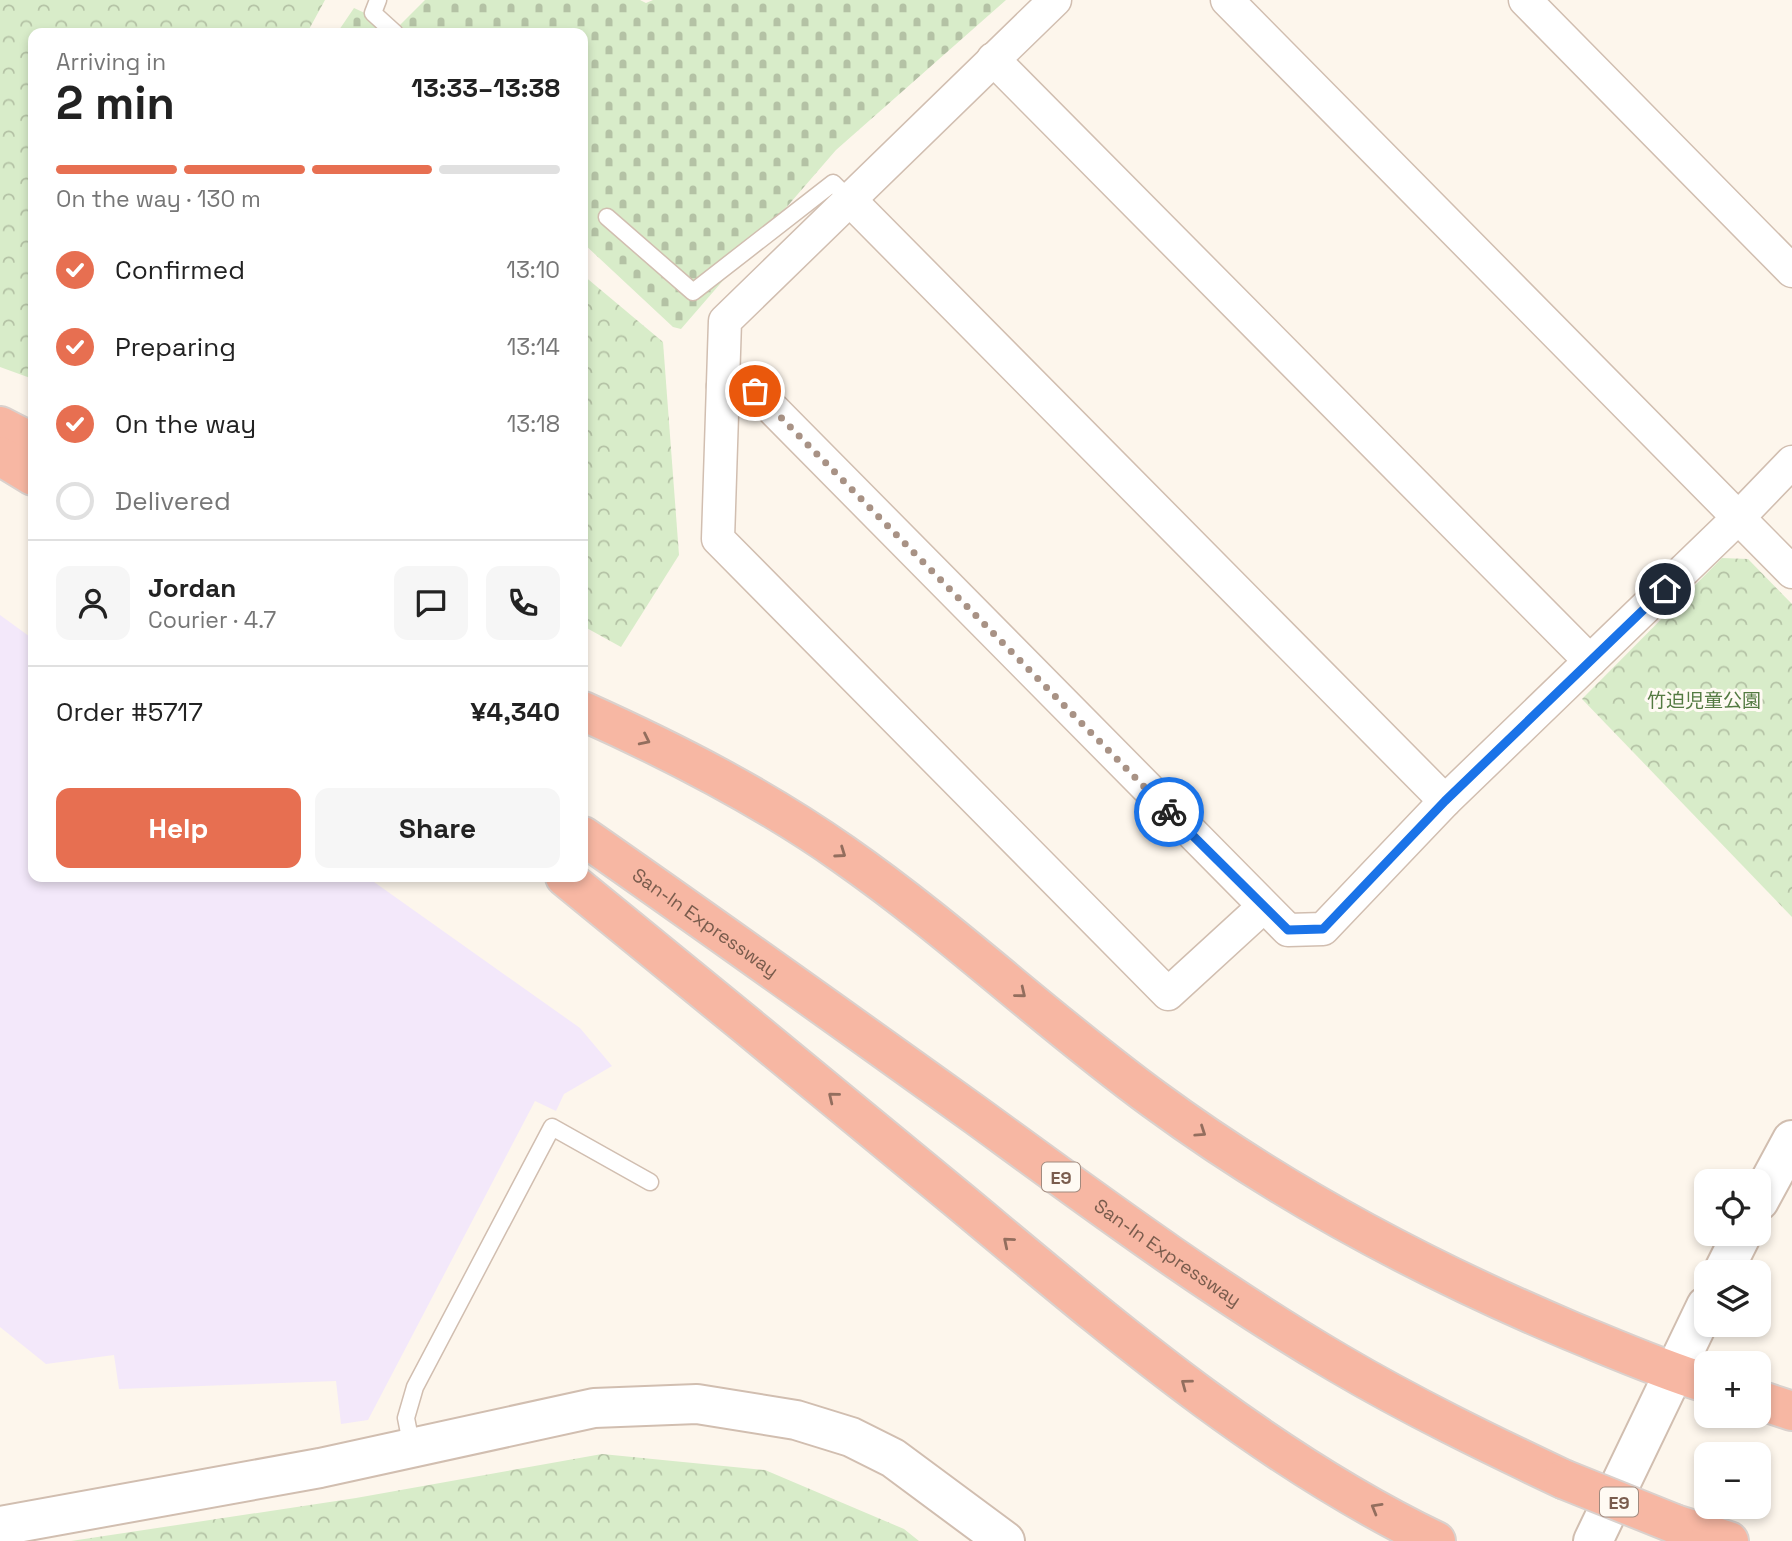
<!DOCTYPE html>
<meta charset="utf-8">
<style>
:root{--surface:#fff;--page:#f6f6f6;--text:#222;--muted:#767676;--line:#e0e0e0;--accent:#e76f51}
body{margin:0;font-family:"Space Grotesk","Noto Sans JP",sans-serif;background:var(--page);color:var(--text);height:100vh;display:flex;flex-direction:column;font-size:26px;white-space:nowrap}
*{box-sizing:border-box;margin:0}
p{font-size:23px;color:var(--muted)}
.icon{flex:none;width:38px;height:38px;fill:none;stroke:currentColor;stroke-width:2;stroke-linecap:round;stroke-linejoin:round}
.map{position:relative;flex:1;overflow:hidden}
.panel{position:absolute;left:28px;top:28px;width:560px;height:854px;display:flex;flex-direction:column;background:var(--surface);border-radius:14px;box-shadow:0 4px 10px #0003}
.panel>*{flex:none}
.buttons{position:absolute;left:1694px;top:1169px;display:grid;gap:14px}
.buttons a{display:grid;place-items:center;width:77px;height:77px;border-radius:14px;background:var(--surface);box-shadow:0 4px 10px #0003;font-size:35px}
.pin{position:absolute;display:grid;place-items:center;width:60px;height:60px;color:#fff;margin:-30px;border:4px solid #fff;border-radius:50%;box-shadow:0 2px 7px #0007}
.courier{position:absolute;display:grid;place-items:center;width:70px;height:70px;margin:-35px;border:5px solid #1a73e8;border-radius:50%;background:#fff;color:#222;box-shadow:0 2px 9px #0007}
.overview em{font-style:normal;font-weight:600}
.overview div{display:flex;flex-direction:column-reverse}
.overview{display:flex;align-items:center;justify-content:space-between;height:119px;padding:0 28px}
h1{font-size:46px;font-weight:600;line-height:52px}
.bar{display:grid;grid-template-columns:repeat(4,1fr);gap:10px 7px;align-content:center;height:84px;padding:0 28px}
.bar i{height:9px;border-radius:5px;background:var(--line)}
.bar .active{background:var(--accent)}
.bar p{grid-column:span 4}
.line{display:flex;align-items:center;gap:18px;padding:0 28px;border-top:2px solid var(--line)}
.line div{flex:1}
.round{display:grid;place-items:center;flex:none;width:74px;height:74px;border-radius:14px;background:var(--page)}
ol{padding:0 28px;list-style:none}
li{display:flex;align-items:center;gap:21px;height:77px}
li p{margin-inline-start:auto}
li .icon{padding:7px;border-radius:50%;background:var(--accent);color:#fff;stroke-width:4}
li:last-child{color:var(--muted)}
li i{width:38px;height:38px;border:4px solid var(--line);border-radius:50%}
.action{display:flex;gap:14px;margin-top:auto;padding:14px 28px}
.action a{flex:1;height:80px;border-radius:14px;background:var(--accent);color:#fff;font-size:28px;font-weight:600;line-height:80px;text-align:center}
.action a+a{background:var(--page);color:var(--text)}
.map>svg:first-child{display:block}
.education{fill:#f3e8fa}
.forest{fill:url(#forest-crowns)}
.cemetery{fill:url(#cemetery-stones)}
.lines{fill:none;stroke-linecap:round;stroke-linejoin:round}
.service-casing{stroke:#d1beb0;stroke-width:19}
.minor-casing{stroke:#d1beb0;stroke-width:35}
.tertiary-casing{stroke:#d1beb0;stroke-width:42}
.motorway-casing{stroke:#dad1cd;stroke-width:42}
.service{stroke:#fff;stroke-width:16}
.minor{stroke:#fff;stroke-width:32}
.tertiary{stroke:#fff;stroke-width:38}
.motorway{stroke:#f7b7a3;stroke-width:38}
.motorway-bridge-casing{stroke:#dad1cd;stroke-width:42;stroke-linecap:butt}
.motorway-bridge{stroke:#f7b7a3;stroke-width:38}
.oneway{stroke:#936e5e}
.done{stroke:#a89285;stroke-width:7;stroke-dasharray:0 12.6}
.route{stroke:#1a73e8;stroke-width:9}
.labels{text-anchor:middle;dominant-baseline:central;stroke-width:6;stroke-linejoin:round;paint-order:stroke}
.shield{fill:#fffaf3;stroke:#a28b7f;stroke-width:2}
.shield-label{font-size:18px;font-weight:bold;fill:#7a5c4d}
.park-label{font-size:19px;fill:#537a41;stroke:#fffaf3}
.street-label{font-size:19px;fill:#7a5c4d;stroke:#fffaf3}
</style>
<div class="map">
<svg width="1792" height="1541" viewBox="0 0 1792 1541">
<defs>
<pattern id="forest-crowns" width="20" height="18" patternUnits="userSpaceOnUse" patternTransform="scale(1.75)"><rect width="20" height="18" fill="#d8ecc9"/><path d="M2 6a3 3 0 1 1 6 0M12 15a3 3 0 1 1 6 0" fill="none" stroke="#b4c2a5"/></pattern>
<pattern id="cemetery-stones" width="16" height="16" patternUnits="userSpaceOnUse" patternTransform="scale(1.75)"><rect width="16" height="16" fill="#d8ecc9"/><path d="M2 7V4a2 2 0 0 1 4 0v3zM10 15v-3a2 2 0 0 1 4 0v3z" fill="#b4c2a5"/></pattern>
</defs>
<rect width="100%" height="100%" fill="#fdf6ec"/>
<polygon class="education" points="0,615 33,639 33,877 367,877 580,1028 612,1066 564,1094 556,1111 535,1101 368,1420 341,1424 336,1381 119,1389 114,1355 46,1364 0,1327"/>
<g class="forest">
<polygon points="0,0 325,0 307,33 33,33 33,379 0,367"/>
<polygon points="583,275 663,342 679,555 621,647 583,626"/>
<polygon points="1722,558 1748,559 1792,604 1792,917 1582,699"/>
<polygon points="602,1454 765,1470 904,1529 919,1541 71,1541 356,1498"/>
</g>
<polygon class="cemetery" points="425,0 640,0 646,3 653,0 1006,0 836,150 681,329 673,327 583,243 583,33 337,33 354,8 397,28"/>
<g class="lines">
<defs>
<g id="service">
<polyline points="378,0 373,13 395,33"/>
<polyline points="607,217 693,292 833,183 850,200"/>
<polyline points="412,1448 406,1418 415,1387 552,1127 650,1182"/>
</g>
<g id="minor">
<polyline points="1055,0 725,321 718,539 1168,994 1263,907"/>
<polyline points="1227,0 1792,572"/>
<polyline points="1525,0 1792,271"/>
<polyline points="993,59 1590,661"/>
<polyline points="850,200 1445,801"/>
<polyline points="723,386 755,391 1288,930 1323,929 1445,801 1739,517 1792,462"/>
</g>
<g id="tertiary">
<polyline points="1759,1201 1792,1140"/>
<polyline points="1723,1272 1742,1234"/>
<polyline points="0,1526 320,1468 594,1408 697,1404 796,1420 851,1437 893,1458 1005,1541"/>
<polyline points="1593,1541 1706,1306"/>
</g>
<g id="motorway">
<polyline points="0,426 33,443"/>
<polyline points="0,456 33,476"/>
<path d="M583 711C674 752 762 797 843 854 952 930 1048 1022 1155 1100 1283 1194 1424 1269 1571 1331 1615 1349 1660 1369 1706 1383"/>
<path id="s1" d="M583 836C715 928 846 1022 977 1116 1095 1202 1212 1289 1338 1363 1411 1406 1487 1443 1563 1479"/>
<path d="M565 877C697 985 830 1093 961 1202 1110 1326 1260 1456 1436 1541"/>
<polyline points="1759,1400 1792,1411"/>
<polyline points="1675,1524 1729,1541"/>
</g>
</defs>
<use href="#service" class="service-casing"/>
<use href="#minor" class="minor-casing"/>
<use href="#tertiary" class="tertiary-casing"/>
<use href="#motorway" class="motorway-casing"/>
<use href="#service" class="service"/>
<use href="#minor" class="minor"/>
<use href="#tertiary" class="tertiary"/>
<use href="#motorway" class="motorway"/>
<defs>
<polyline id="motorway-bridge" points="1563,1479 1675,1524"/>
</defs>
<use href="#motorway-bridge" class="motorway-bridge-casing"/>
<use href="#motorway-bridge" class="motorway-bridge"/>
</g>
<defs><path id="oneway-chevron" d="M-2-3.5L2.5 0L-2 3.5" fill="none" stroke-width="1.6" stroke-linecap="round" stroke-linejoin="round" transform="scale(1.75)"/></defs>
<g class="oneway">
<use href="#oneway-chevron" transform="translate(645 740) rotate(26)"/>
<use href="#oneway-chevron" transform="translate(841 853) rotate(35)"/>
<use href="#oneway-chevron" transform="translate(1021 993) rotate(39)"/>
<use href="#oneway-chevron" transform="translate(833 1097) rotate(-141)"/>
<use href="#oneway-chevron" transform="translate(1201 1132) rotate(34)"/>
<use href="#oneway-chevron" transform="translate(1008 1242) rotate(-140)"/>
<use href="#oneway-chevron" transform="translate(1186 1384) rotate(-143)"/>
<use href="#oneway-chevron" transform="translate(1376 1508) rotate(-150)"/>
</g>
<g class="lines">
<polyline class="done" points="755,391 1169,812"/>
<polyline class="route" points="1169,812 1288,930 1323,929 1445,801 1665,589"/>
</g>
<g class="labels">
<g class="shield">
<rect x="1042" y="1162.5" width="38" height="29" rx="5"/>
<rect x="1600" y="1487.5" width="38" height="29" rx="5"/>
</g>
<g class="shield-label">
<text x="1061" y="1177">E9</text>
<text x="1619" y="1502">E9</text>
</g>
<g class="park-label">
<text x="1704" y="700">竹迫児童公園</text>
</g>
<g class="street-label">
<text stroke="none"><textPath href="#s1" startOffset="150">San-In Expressway</textPath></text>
<text stroke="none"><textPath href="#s1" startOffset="718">San-In Expressway</textPath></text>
</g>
</g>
</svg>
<div class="buttons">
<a><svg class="icon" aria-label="locate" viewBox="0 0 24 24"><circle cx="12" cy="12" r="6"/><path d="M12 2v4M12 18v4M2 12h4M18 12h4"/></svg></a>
<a><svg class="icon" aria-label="layers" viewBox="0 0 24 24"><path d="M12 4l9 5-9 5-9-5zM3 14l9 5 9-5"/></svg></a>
<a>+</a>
<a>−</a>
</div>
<div class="pin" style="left:755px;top:391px;background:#ea580c"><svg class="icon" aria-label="bag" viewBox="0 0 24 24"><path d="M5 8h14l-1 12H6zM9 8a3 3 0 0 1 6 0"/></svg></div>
<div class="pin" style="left:1665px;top:589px;background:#1f2937"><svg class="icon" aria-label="home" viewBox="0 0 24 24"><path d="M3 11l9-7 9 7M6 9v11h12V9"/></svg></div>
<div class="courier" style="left:1169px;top:812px"><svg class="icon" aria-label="bike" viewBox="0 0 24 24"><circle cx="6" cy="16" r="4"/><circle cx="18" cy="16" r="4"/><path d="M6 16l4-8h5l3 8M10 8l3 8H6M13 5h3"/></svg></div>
<section class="panel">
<div class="overview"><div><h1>2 min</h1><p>Arriving in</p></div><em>13:33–13:38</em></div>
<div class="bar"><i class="active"></i><i class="active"></i><i class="active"></i><i></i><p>On the way · 130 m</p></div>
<ol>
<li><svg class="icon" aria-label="check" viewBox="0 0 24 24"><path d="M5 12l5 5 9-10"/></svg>Confirmed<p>13:10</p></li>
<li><svg class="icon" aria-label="check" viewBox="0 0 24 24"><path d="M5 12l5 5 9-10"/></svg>Preparing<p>13:14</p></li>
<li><svg class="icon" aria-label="check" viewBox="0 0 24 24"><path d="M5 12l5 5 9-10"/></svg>On the way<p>13:18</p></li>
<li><i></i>Delivered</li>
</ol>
<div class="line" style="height:126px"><a class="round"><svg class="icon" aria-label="person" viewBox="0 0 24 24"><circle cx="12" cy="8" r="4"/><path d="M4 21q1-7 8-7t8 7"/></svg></a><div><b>Jordan</b><p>Courier · 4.7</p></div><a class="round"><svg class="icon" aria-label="chat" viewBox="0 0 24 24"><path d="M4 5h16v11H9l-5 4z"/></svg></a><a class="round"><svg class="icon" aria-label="phone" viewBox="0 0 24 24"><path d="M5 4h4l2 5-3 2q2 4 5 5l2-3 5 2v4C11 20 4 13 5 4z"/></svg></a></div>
<div class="line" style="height:91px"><div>Order #5717</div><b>¥4,340</b></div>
<div class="action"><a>Help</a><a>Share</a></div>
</section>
</div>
